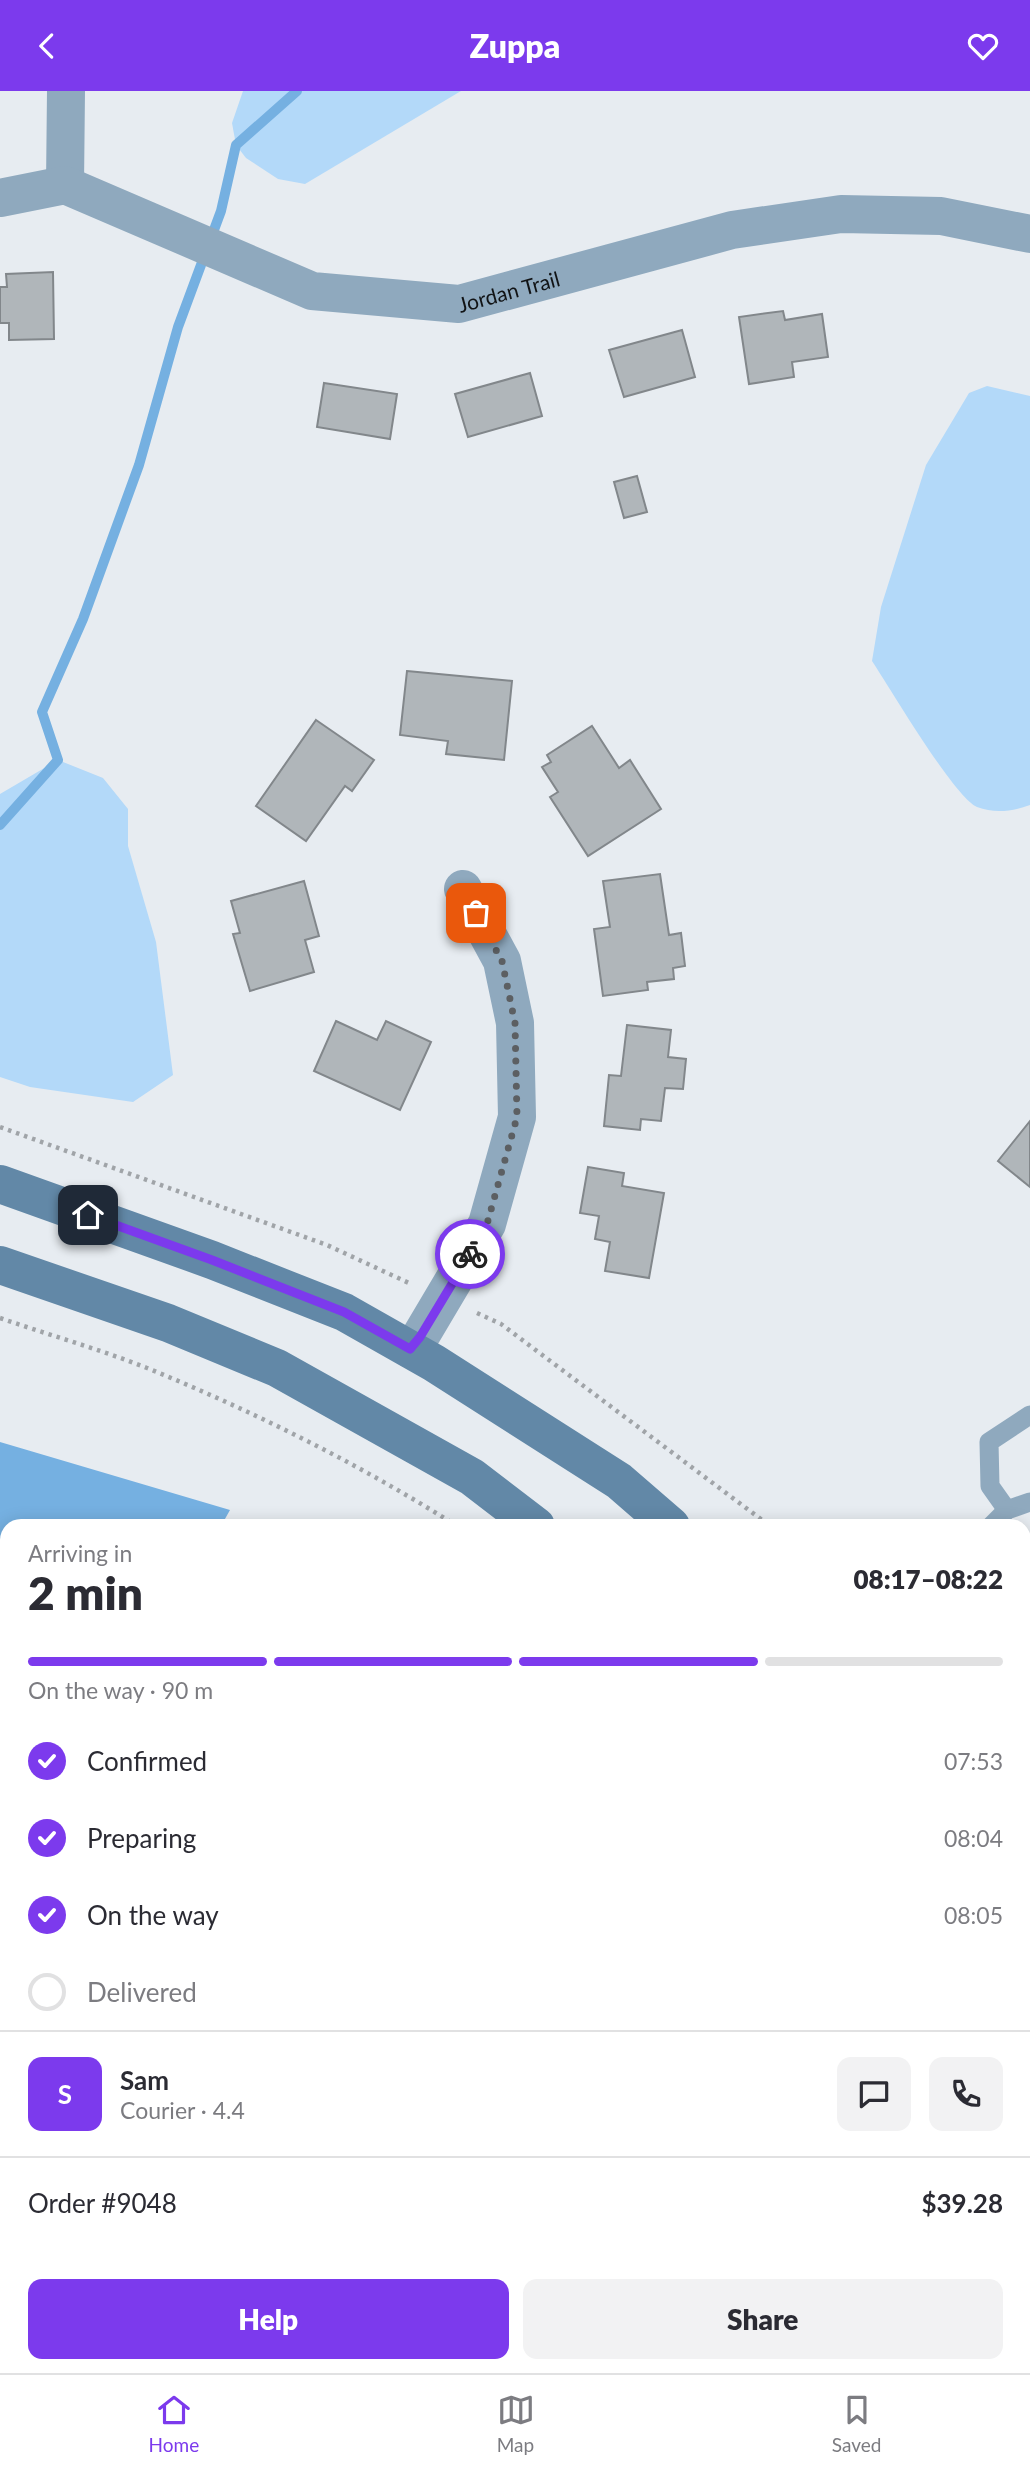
<!DOCTYPE html>
<meta charset="utf-8">
<style>
:root{--surface:#fff;--page:#f2f2f3;--text:#2b2b33;--muted:#7c7c81;--line:#e1e1e2;--accent:#7c3aed}
body{margin:0;font-family:Lato,sans-serif;background:var(--page);color:var(--text);height:100vh;display:flex;flex-direction:column;font-size:26px;white-space:nowrap}
*{box-sizing:border-box;margin:0}
p{font-size:23px;color:var(--muted)}
.icon{flex:none;width:38px;height:38px;fill:none;stroke:currentColor;stroke-width:2;stroke-linecap:round;stroke-linejoin:round}
.map{position:relative;flex:1;overflow:hidden}
.panel{position:absolute;left:0px;top:1428px;width:1031px;height:854px;display:flex;flex-direction:column;background:var(--surface);border-radius:21px 21px 0 0;box-shadow:0 4px 18px #0003}
.panel>*{flex:none}
.pin{position:absolute;display:grid;place-items:center;width:60px;height:60px;color:#fff;margin:-30px;border-radius:14px;box-shadow:0 4px 10px #0006}
.courier{position:absolute;display:grid;place-items:center;width:70px;height:70px;margin:-35px;border:5px solid #7c3aed;border-radius:50%;background:#fff;color:#222;box-shadow:0 2px 9px #0007}
.headline em{font-style:normal;font-weight:800}
.headline div{display:flex;flex-direction:column-reverse}
.headline{display:flex;align-items:center;justify-content:space-between;height:119px;padding:0 28px}
h1{font-size:46px;font-weight:800;line-height:52px}
.bar{display:grid;grid-template-columns:repeat(4,1fr);gap:10px 7px;align-content:center;height:84px;padding:0 28px}
.bar i{height:9px;border-radius:5px;background:var(--line)}
.bar .active{background:var(--accent)}
.bar p{grid-column:span 4}
.line{display:flex;align-items:center;gap:18px;padding:0 28px;border-top:2px solid var(--line)}
.line div{flex:1}
.round{display:grid;place-items:center;flex:none;width:74px;height:74px;border-radius:14px;background:var(--page)}
ol{padding:0 28px;list-style:none}
li{display:flex;align-items:center;gap:21px;height:77px}
li p{margin-inline-start:auto}
li .icon{padding:7px;border-radius:50%;background:var(--accent);color:#fff;stroke-width:4}
li:last-child{color:var(--muted)}
li i{width:38px;height:38px;border:4px solid var(--line);border-radius:50%}
.primary-button{display:flex;gap:14px;margin-top:auto;padding:14px 28px}
.primary-button a{flex:1;height:80px;border-radius:14px;background:var(--accent);color:#fff;font-size:28px;font-weight:800;line-height:80px;text-align:center}
.primary-button a+a{background:var(--page);color:var(--text)}
header{display:flex;justify-content:space-between;align-items:center;height:91px;padding:0 28px;background:var(--accent);color:#fff;font-size:32px;font-weight:800}
.menu{display:flex;justify-content:space-around;align-items:center;height:98px;border-top:2px solid var(--line);background:var(--surface);font-size:19px;color:var(--muted)}
.menu a{display:grid;justify-items:center;gap:4px}
.menu .active{color:var(--accent)}
.map>svg:first-child{display:block}
.green{fill:#b3d9f9}
.water{fill:#75b0e1}
.lines{fill:none;stroke-linecap:round;stroke-linejoin:round}
.stream{stroke:#75b0e1;stroke-width:10}
.building{fill:#b0b6ba;stroke:#82878b;stroke-width:2}
.path{stroke:#a0a4a8;stroke-width:4.5;stroke-dasharray:3.5 5;stroke-linecap:butt}
.service{stroke:#8fa9be;stroke-width:19}
.minor{stroke:#8fa9be;stroke-width:38}
.secondary{stroke:#6288a7;stroke-width:38}
.done{stroke:#5c5f62;stroke-width:7;stroke-dasharray:0 12.6}
.route{stroke:#7c3aed;stroke-width:9}
.labels{text-anchor:middle;dominant-baseline:central;stroke-width:5;stroke-linejoin:round;paint-order:stroke}
.street-label{font-size:21px;fill:#111315;stroke:#f4f9fe}
</style>
<header><svg class="icon" aria-label="back" viewBox="0 0 24 24"><path d="M15 5l-7 7 7 7"/></svg>Zuppa<svg class="icon" aria-label="heart" viewBox="0 0 24 24"><path d="M12 20l-8-8c-3-5 5-10 8-4 3-6 11-1 8 4z"/></svg></header>
<div class="map">
<svg width="1030" height="2282" viewBox="0 0 1030 2282">
<rect width="100%" height="100%" fill="#e7ecf1"/>
<g class="green">
<polygon points="243,0 461,0 305,93 278,88 246,67 236,54 232,32"/>
<path d="M987 295 1030 305V714C1014 720 995 723 977 716 954 706 890 597 872 570L881 516 926 374 969 302Z"/>
<polygon points="58,669 103,687 128,718 128,755 156,851 173,984 133,1011 30,996 0,986 0,703"/>
</g>
<polygon class="water" points="0,1351 230,1419 221,1435 7,1435 7,1521 0,1525"/>
<g class="lines">
<polyline class="stream" points="0,734 58,669 42,621 83,528 139,374 178,236 221,120 236,54 297,0"/>
</g>
<g class="building">
<polygon points="53,181 54,248 9,249 9,232 0,232 0,196 7,196 6,183"/>
<polygon points="783,220 785,229 822,223 828,266 792,271 794,286 749,293 739,226"/>
<polygon points="682,239 695,286 624,306 609,259"/>
<polygon points="530,282 542,325 468,346 455,303"/>
<polygon points="324,292 397,303 390,348 317,336"/>
<polygon points="637,385 647,421 624,427 614,391"/>
<polygon points="407,580 512,590 504,669 446,663 448,650 400,644"/>
<polygon points="316,629 374,669 352,700 345,695 306,750 256,715"/>
<polygon points="592,635 619,677 630,669 661,718 588,765 550,706 558,701 542,676 551,671 547,664"/>
<polygon points="660,783 669,844 681,842 685,875 673,877 674,888 647,891 648,899 603,905 594,838 610,836 603,790"/>
<polygon points="304,790 319,845 305,849 314,881 250,900 233,843 240,842 231,810"/>
<polygon points="336,930 377,949 386,930 431,951 400,1019 314,980"/>
<polygon points="627,934 671,939 668,966 686,968 683,998 665,997 661,1030 641,1028 640,1039 604,1035 609,984 621,985"/>
<polygon points="1030,1030 1030,1096 998,1070"/>
<polygon points="588,1076 624,1082 622,1095 664,1102 649,1187 605,1180 610,1151 595,1148 599,1125 580,1122"/>
<polygon points="7,1736 7,1815 0,1809 0,1744"/>
<polygon points="269,2275 365,2275 369,2282 270,2282 267,2276"/>
<polygon points="870,2275 940,2275 942,2282 853,2282"/>
</g>
<g class="lines">
<g class="path">
<polyline points="0,1036 327,1154 411,1193"/>
<polyline points="477,1222 501,1233 770,1435"/>
<path d="M0 1227C49 1244 99 1258 147 1277 255 1321 359 1373 457 1435"/>
<polyline points="1024,2102 1030,2115"/>
</g>
<g class="service">
<polyline points="1007,1419 990,1395 989,1351 1030,1324"/>
<polyline points="991,1435 1007,1419 1030,1411"/>
</g>
<g class="minor">
<polyline points="65,94 66,0"/>
<path id="s1" d="M0 107 65 94 312 200 459 213 732 139 841 123 941 125 1030 143"/>
<polyline points="410,1258 420,1246 487,1133 517,1026 515,932 502,870 463,798"/>
<polyline points="1024,1611 1030,1629"/>
<polyline points="1024,1751 1030,1745"/>
<polyline points="0,2008 7,2004"/>
<polyline points="0,2125 7,2140"/>
<polyline points="107,2275 114,2282"/>
<polyline points="745,2275 748,2282"/>
</g>
<g class="secondary">
<polyline points="0,1093 212,1169 344,1221 434,1272 619,1390 671,1435"/>
<polyline points="0,1174 168,1232 277,1277 472,1386 536,1435"/>
<polyline points="1024,1826 1030,1835"/>
<polyline points="1024,1979 1030,1991"/>
</g>
</g>
<g class="lines">
<polyline class="done" points="470,1163 487,1133 517,1026 515,932 502,870 476,822"/>
<polyline class="route" points="88,1124 212,1169 344,1221 410,1258 420,1246 470,1163"/>
</g>
<g class="labels">
<g class="street-label">
<text stroke="none"><textPath href="#s1" startOffset="534">Jordan Trail</textPath></text>
</g>
</g>
</svg>
<div class="pin" style="left:476px;top:822px;background:#ea580c"><svg class="icon" aria-label="bag" viewBox="0 0 24 24"><path d="M5 8h14l-1 12H6zM9 8a3 3 0 0 1 6 0"/></svg></div>
<div class="pin" style="left:88px;top:1124px;background:#1f2937"><svg class="icon" aria-label="home" viewBox="0 0 24 24"><path d="M3 11l9-7 9 7M6 9v11h12V9"/></svg></div>
<div class="courier" style="left:470px;top:1163px"><svg class="icon" aria-label="bike" viewBox="0 0 24 24"><circle cx="6" cy="16" r="4"/><circle cx="18" cy="16" r="4"/><path d="M6 16l4-8h5l3 8M10 8l3 8H6M13 5h3"/></svg></div>
<section class="panel">
<div class="headline"><div><h1>2 min</h1><p>Arriving in</p></div><em>08:17–08:22</em></div>
<div class="bar"><i class="active"></i><i class="active"></i><i class="active"></i><i></i><p>On the way · 90 m</p></div>
<ol>
<li><svg class="icon" aria-label="check" viewBox="0 0 24 24"><path d="M5 12l5 5 9-10"/></svg>Confirmed<p>07:53</p></li>
<li><svg class="icon" aria-label="check" viewBox="0 0 24 24"><path d="M5 12l5 5 9-10"/></svg>Preparing<p>08:04</p></li>
<li><svg class="icon" aria-label="check" viewBox="0 0 24 24"><path d="M5 12l5 5 9-10"/></svg>On the way<p>08:05</p></li>
<li><i></i>Delivered</li>
</ol>
<div class="line" style="height:126px"><b class="round" style="background:var(--accent);color:#fff">S</b><div><b>Sam</b><p>Courier · 4.4</p></div><a class="round"><svg class="icon" aria-label="chat" viewBox="0 0 24 24"><path d="M4 5h16v11H9l-5 4z"/></svg></a><a class="round"><svg class="icon" aria-label="phone" viewBox="0 0 24 24"><path d="M5 4h4l2 5-3 2q2 4 5 5l2-3 5 2v4C11 20 4 13 5 4z"/></svg></a></div>
<div class="line" style="height:91px"><div>Order #9048</div><b>$39.28</b></div>
<div class="primary-button"><a>Help</a><a>Share</a></div>
</section>
</div>
<nav class="menu">
<a class="active"><svg class="icon" aria-label="home" viewBox="0 0 24 24"><path d="M3 11l9-7 9 7M6 9v11h12V9"/></svg>Home</a>
<a><svg class="icon" aria-label="map" viewBox="0 0 24 24"><path d="M3 6l6-2 6 2 6-2v14l-6 2-6-2-6 2zM9 4v14M15 6v14"/></svg>Map</a>
<a><svg class="icon" aria-label="saved" viewBox="0 0 24 24"><path d="M7 4h10v16l-5-4-5 4z"/></svg>Saved</a>
</nav>
